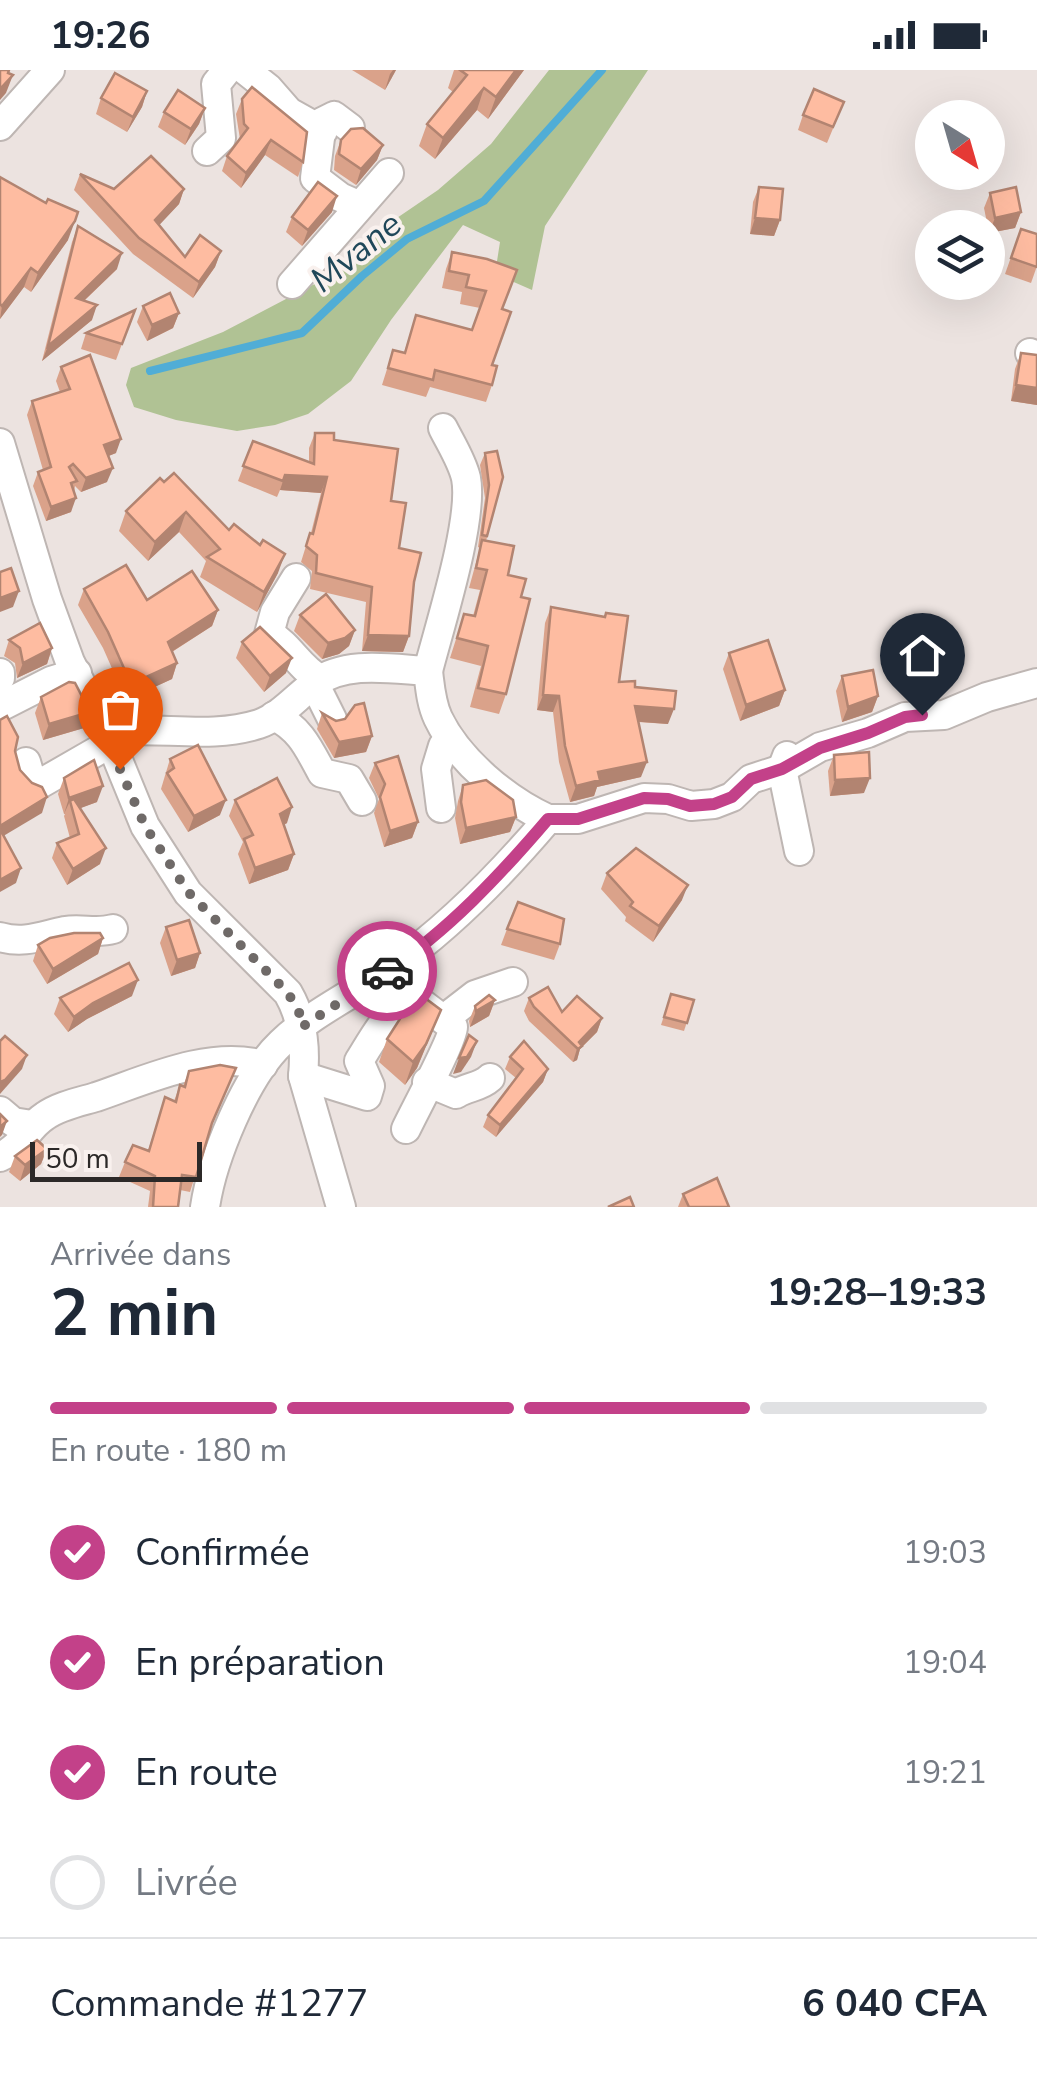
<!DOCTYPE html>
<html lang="fr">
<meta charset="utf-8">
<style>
:root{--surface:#fff;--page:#f6f6f7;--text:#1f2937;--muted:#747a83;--line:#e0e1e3;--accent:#c34189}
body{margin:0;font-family:"Nunito Sans",sans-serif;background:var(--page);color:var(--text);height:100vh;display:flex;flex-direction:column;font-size:38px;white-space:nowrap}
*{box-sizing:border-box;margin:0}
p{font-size:32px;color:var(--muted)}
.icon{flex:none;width:55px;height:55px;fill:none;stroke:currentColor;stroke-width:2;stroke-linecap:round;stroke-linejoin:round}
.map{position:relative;height:1137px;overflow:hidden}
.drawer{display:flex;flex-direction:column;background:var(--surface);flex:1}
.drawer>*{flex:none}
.needle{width:65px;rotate:143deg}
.buttons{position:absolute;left:915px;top:30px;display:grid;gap:20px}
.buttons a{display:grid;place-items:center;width:90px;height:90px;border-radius:50%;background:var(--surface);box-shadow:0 10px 40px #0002;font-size:50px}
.scale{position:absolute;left:30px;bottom:25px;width:172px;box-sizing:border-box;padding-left:10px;border:5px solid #2c2928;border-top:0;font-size:28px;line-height:35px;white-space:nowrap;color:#2c2928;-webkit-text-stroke:8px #f9f1ee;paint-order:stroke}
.pin{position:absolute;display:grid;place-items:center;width:85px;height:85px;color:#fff;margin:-102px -42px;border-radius:50% 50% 50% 0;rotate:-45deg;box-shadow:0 0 10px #0007}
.pin .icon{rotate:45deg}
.courier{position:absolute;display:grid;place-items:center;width:100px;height:100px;margin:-50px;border:8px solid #c34189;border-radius:50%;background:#fff;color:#222;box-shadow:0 2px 12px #0007}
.head em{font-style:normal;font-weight:700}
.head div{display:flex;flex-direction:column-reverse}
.head{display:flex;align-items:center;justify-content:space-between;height:170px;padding:0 50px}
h1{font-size:65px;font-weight:700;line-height:75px}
.bar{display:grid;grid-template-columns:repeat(4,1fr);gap:15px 10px;align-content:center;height:120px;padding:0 50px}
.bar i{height:12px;border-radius:8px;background:var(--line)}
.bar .on{background:var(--accent)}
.bar p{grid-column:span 4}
.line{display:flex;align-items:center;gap:25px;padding:0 50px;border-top:2px solid var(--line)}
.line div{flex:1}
ol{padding:0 50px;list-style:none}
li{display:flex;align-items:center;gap:30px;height:110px}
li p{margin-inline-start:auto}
li .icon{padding:10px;border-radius:50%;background:var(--accent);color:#fff;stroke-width:4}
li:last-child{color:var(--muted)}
li i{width:55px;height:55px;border:5px solid var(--line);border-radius:50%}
.status{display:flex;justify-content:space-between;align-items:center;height:70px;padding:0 50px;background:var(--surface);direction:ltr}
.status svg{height:28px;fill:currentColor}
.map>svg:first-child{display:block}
.green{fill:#b0c294}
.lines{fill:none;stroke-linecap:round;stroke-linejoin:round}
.stream{stroke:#50add6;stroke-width:8}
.street-casing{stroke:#beb6b3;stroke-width:32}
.street{stroke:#fff;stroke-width:28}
.wall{fill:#daa28a}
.shaded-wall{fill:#b28471}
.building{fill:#febca1;stroke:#b28471;stroke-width:2.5}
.done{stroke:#6f6a68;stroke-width:10;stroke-dasharray:0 18}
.route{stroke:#c34189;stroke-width:12}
.labels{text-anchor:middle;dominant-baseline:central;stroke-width:8;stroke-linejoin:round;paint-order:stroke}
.water-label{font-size:35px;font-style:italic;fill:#1f4759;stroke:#f9f1ee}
</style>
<div class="status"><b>19:26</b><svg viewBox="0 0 49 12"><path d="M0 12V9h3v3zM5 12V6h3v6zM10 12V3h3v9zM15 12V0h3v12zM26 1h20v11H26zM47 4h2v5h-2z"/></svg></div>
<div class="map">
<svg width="1037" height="1137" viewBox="0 0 1037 1137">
<rect width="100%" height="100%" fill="#ece3e0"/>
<polygon class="green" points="549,0 648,0 545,156 532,220 495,204 500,172 463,155 391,250 351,311 308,344 275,355 237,361 176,350 134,337 126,315 131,298 223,262 328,207 372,165 438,120 491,74"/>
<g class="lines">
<polyline class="stream" points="150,301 302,263 362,206 407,169 484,131 602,0"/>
<defs>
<g id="street">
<polyline points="245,0 268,18 289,42 323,61"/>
<polyline points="0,56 50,0"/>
<polyline points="350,58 334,46 322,52 315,108 340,127 358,135"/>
<polyline points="207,81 221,68 216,14 227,0"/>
<polyline points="292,214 389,103"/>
<polyline points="1030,283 1037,286"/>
<path d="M0 373 47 529 70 592 111 673 145 756 188 823 288 923C303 949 306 976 303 1006L341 1137"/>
<path d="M296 508 275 542 269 564C290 575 299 598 320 609"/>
<path d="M428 601C439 558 474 449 466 408 462 391 451 374 443 358"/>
<polyline points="0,603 0,608"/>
<polyline points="314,613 332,649"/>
<polyline points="0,637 51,611 77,603"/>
<path d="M274 646C300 658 309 679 322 703L349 709 362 731"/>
<path d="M106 662C158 655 208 670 259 654 280 647 297 626 315 613 346 590 392 599 428 601 430 617 431 633 438 648 458 690 506 730 548 749 503 802 452 855 394 896 358 922 313 942 281 973 245 1007 212 1090 205 1137"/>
<polyline points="787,686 782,699 799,781"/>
<polyline points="26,692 31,709 38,715 111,673"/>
<polyline points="441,738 436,699 443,676 452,672"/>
<polyline points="548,749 578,749 644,728 668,729 691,736 714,734 732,727 751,709 782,699 820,677 868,663 905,647 944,645 987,627 1037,613"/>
<path d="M0 867C24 874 41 866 65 861 82 858 96 864 113 859"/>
<polyline points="444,949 475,925 513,912"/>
<path d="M303 1006 367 1026 370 1016 359 991C372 971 391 932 416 929L453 957C453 970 415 1040 406 1059"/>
<path d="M427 1012 456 1024C468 1016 479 1018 490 1008"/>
<polyline points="0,1041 13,1052 32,1055"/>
<path d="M0 1087C26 1074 25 1059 45 1046 59 1036 79 1032 96 1027 146 1010 209 980 263 995"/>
</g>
</defs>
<use href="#street" class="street-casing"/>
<use href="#street" class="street"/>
</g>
<g class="wall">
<polygon points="352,0 396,0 385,20"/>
<polygon points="454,0 524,0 488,49 477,40 435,89 419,76 427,54 453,22 448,18"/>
<polygon points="147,21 142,37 127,62 96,44 101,28"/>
<polygon points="242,29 303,92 298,107 265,85 241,118 222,101 227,86 240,69 236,44"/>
<polygon points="844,32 827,73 798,60 803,45"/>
<polygon points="205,38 199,54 185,75 158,57 164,42"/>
<polygon points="341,70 383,75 377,90 356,115 334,100 335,86"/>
<polygon points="80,104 114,119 184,119 179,134 159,155 185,187 221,181 215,197 193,228 133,184 74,120"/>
<polygon points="0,107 68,170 31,222 24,217 0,249"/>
<polygon points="759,117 780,150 774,166 750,164 753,132"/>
<polygon points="990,123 1021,142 1015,158 989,163 984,138"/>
<polygon points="332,142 302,176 286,162 292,147"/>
<polygon points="78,156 117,199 84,231 92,250 42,291 72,172"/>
<polygon points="1021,159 1037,196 1031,213 1005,204"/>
<polygon points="452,182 502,239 492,295 492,315 486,332 430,317 426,327 382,315 393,280 404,283 416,245 472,260 480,238 460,234 462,222 442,218 446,199"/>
<polygon points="143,236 179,243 173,258 147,271 137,252"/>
<polygon points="129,255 116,290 81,279 86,263"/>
<polygon points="1021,283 1037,285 1037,335 1011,331 1015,299"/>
<polygon points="61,297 116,383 108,386 107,412 81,422 75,416 71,442 46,451 33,416 38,402 43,400 27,345 32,331 60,322 56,311"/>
<polygon points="315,363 334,370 391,431 399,478 414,512 409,566 403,582 362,581 366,532 310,519 312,501 301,492 310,463 311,463 321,423 280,420 277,427 238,411 253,371 309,392 309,378"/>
<polygon points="485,383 503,407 486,471 521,527 506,624 499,644 470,637 481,596 450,588 464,544 473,546 480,520 469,518 480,478 478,477 485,428 480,395"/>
<polygon points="160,408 229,460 278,503 257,542 200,507 206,491 179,462 148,491 119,461 126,441"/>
<polygon points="84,519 147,530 218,540 212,556 172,582 177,593 172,609 126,630 103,578 78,535"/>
<polygon points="551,537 604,547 606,543 619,612 635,617 668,654 638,652 641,707 597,717 594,726 570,732 559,692 553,642 537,640 545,553"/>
<polygon points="300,545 355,560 349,576 339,584 322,589 294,561"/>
<polygon points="9,570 52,578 47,594 17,608 15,593 4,586"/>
<polygon points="242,572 286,603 264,622 236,588"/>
<polygon points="729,583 785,620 779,636 740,651 723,599"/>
<polygon points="842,606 878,626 872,642 842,652 836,621"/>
<polygon points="41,627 84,658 43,670 35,643"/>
<polygon points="322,643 372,666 366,682 334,688 317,659"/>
<polygon points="834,685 864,723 830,726 828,701"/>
<polygon points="170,689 220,745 188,762 161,719"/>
<polygon points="375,693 418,752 412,768 384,777 374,743 379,729 369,708"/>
<polygon points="64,708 97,732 80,738 100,794 67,815 52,788 57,773 70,768 64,746 65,744 64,744 58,724"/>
<polygon points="463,715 516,747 510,762 460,774 455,748 458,731"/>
<polygon points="235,730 287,753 284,755 294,784 288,800 249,814 238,784 243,772 229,746"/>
<polygon points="607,803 682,830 653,872 625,851 626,847 601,819"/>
<polygon points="166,857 200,883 195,898 171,906 160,873"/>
<polygon points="507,859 560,874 554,890 501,875"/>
<polygon points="103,868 98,884 47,914 33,891 38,875"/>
<polygon points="671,924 694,930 684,961 661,955"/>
<polygon points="132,926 87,949 68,962 54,944 60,928"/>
<polygon points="529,928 562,942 602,948 597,962 580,979 577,990 573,992 529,951 524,941"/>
<polygon points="495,930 489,946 470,957 469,951 475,936"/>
<polygon points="441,940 417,998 405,1015 379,992 387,969"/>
<polygon points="510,987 548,999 543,1012 496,1067 483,1057 488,1045 516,1008 505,999"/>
<polygon points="236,998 209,1061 190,1122 180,1120 178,1137 148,1137 150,1121 119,1107 125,1092 148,1081 165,1027 174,1031 180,1015 183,1016 189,1001"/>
<polygon points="47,1079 41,1094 20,1111 9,1102 15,1086"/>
<polygon points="683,1124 729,1137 678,1137"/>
</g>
<g class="shaded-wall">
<polygon points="393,0 396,0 385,20 390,4"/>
<polygon points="516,0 524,0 488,49 496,27"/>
<polygon points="13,5 6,23 0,30 0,19"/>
<polygon points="484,18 477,40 435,89 443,68"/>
<polygon points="147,21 142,37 127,62 133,47"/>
<polygon points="205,38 199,54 185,75 191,59"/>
<polygon points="271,70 265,85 241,118 246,103"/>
<polygon points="383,75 377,90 356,115 361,99"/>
<polygon points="184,119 179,134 149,166 155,150"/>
<polygon points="337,126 332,142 302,176 308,160"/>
<polygon points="1021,142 1015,158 989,163 995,148"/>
<polygon points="755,148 780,150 774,166 750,164"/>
<polygon points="75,151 68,170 31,222 38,203"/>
<polygon points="221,181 215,197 193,228 199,212"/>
<polygon points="122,183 117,199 70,244 76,228"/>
<polygon points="31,198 24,217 0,249 2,236"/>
<polygon points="97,235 92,250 42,291 48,276"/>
<polygon points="179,243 173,258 147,271 152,255"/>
<polygon points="1016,315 1037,318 1037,335 1011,331"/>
<polygon points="121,369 116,383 99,390 104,375"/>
<polygon points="113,398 107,412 81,422 86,408"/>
<polygon points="285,405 327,407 321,423 280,420"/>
<polygon points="76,428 71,442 46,451 51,437"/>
<polygon points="186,442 179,462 148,491 155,472"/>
<polygon points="285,484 278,503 257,542 264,522"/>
<polygon points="19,521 13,537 0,542 0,528"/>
<polygon points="218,540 212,556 162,588 168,572"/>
<polygon points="355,560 349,576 339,584 322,589 328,573"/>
<polygon points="368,565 409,566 403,582 362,581"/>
<polygon points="52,578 47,594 17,608 23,593"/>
<polygon points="292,588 286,603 264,622 270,606"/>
<polygon points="177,593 172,609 126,630 131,614"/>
<polygon points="785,620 779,636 740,651 746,635"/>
<polygon points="543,625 559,626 553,642 537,640"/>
<polygon points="878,626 872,642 842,652 848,637"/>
<polygon points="635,636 674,639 668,654 629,651"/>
<polygon points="90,642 84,658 43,670 49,654"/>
<polygon points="372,666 366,682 334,688 339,672"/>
<polygon points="647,692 641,707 597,717 594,726 570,732 576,716 598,702"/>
<polygon points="870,708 864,723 830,726 835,710"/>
<polygon points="103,716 97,732 73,741 70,731 64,744 69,728"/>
<polygon points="47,727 42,743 0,768 0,756"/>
<polygon points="226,730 220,745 188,762 194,746"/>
<polygon points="292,737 287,753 274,760 280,744"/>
<polygon points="516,747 510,762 460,774 466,758"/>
<polygon points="418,752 412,768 384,777 390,761"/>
<polygon points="106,778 100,794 67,815 73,799"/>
<polygon points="294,784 288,800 249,814 255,798"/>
<polygon points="21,798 16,813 0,822 0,810"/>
<polygon points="688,815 682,830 653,872 659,856"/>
<polygon points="103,868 98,884 47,914 53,899"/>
<polygon points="200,883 195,898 171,906 177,890"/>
<polygon points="138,910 132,926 87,949 68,962 74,947 93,933"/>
<polygon points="495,930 489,946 470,957 476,941"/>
<polygon points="441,940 417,998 405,1015 413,992"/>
<polygon points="602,948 597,962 580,979 577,990 573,992 579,972"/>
<polygon points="477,971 471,987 461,1002 453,1004 459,988"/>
<polygon points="27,985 22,999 0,1024 0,1012"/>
<polygon points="548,999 543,1012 496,1067 500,1055"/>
<polygon points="7,1051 2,1065 0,1067 0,1057"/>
<polygon points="47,1079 41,1094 20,1111 25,1095"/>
</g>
<g class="building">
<polygon points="0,0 9,0 8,3 13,5 0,19"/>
<polygon points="460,0 516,0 496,27 484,18 443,68 427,54 467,5"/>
<polygon points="115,3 147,21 133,47 101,28"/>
<polygon points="252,17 307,62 303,92 271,70 246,103 227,86 248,58 244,54 242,29"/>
<polygon points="814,19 844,32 833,57 803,45"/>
<polygon points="178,20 205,38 191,59 164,42"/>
<polygon points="363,58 383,75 361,99 339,84 341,70 351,59"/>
<polygon points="151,86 184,119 155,150 185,187 200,165 221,181 199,212 139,168 80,104 114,119"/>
<polygon points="0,107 46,133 48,129 78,142 75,151 38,203 31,198 2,236 0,234"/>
<polygon points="318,112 337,126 308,160 292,147"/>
<polygon points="759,117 783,119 780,150 755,148"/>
<polygon points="1016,117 1021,142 995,148 990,123"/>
<polygon points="78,156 122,183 76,228 97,235 48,276"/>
<polygon points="1021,159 1037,164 1037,197 1011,188"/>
<polygon points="452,182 487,189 517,200 502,239 511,242 492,295 497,296 492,315 435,300 433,310 388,298 393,280 405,283 416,245 472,260 486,221 466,217 469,205 449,201"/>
<polygon points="170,223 179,243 152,255 143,236"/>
<polygon points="135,240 122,274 86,263"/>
<polygon points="1021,283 1037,285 1037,318 1016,315"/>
<polygon points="90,285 121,369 104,375 113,398 86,408 73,394 69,397 77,411 71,413 76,428 51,437 38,402 51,397 32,331 70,319 61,297"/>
<polygon points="315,363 334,363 334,370 398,379 391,431 406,433 399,478 421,483 414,512 409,566 368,565 372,517 316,503 317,485 306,476 310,463 313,464 327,407 285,405 283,411 243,396 253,371 314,394"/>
<polygon points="497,381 503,407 487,466 482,465 489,415 485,383"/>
<polygon points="174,403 229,460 234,454 260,475 263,470 285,484 264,522 207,487 220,479 186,442 155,472 126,441 160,408 164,412"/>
<polygon points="482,470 514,476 508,505 526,509 521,527 530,529 506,624 478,618 488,576 457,568 464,544 475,546 487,500 476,498"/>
<polygon points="126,495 147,530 192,501 218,540 168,572 177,593 131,614 108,562 84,519"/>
<polygon points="11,498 19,521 0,528 0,502"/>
<polygon points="326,524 355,560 345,568 328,573 300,545"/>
<polygon points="551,537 605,547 606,543 628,546 619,612 635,611 635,617 676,621 674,639 635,636 647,692 598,702 600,710 576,716 565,676 559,626 543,625"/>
<polygon points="40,553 52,578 23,593 20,578 9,570"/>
<polygon points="260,557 292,588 270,606 242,572"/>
<polygon points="768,570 785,620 746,635 729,583"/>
<polygon points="873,600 878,626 848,637 842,606"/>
<polygon points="69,612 75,613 90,642 49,654 41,627"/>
<polygon points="364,633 372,666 339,672 322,643 336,651 345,649 355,635"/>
<polygon points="7,646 18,667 15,681 20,700 32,713 42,717 47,727 0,756 0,650"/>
<polygon points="198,675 226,730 194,746 167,703 174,698 170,689"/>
<polygon points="869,682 870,708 835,710 834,685"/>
<polygon points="398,686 418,752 390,761 380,727 385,714 375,693"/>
<polygon points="94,690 103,716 69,728 64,708"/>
<polygon points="277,708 292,737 280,744 294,784 255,798 244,769 253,765 235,730"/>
<polygon points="486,710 513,730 516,747 466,758 461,732 463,715"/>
<polygon points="74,729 106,778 73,799 57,773 79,764 70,731"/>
<polygon points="0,759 21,798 0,810"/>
<polygon points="636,778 688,815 659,856 630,836 633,832 607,803"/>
<polygon points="518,832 564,849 560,874 507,859"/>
<polygon points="189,850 200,883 177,890 166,857"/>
<polygon points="74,863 100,863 103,868 53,899 38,875 50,868"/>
<polygon points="129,893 138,910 93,933 74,947 60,928"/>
<polygon points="548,917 562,942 577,926 602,948 579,972 582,976 578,979 534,937 529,928"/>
<polygon points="671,924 694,930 687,953 664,947"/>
<polygon points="421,925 441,940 426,974 413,992 387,969 405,941"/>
<polygon points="489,925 495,930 476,941 475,936"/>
<polygon points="469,965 477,971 467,987 459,988"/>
<polygon points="5,966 27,985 5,1010 0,1012 0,971"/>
<polygon points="524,971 548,999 500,1055 488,1045 523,999 510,987"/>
<polygon points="220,995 236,998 212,1053 196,1107 182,1105 178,1137 153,1137 155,1106 125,1092 133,1075 149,1081 165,1027 176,1032 180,1015 185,1017 189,1001"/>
<polygon points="0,1044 7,1051 0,1057"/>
<polygon points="37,1070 47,1079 25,1095 15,1086"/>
<polygon points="717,1108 729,1137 689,1137 683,1124"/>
<polygon points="630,1127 634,1137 608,1137"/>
</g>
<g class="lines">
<polyline class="done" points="120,699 145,756 188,822 288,923 299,942 302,957 387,901"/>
<path class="route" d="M387 901C448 861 501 804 548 749H578L644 728 668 729 690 736 714 734 732 727 751 709 782 699 820 678 868 663 905 647 922 645"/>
</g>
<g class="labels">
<g class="water-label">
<text transform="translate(356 182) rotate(-39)">Mvane</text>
</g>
</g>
</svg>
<div class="buttons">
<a><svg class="needle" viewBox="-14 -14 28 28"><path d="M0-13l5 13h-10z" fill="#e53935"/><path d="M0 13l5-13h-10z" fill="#747a83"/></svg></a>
<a><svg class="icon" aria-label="layers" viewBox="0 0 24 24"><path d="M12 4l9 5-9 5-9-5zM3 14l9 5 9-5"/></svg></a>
</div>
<div class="scale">50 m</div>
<div class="pin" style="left:120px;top:699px;background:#ea580c"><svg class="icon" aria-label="bag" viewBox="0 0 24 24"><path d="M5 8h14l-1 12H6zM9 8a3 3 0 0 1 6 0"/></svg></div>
<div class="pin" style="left:922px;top:645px;background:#1f2937"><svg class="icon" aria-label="home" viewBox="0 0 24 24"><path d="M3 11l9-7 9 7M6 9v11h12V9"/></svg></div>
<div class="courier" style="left:387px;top:901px"><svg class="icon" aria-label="car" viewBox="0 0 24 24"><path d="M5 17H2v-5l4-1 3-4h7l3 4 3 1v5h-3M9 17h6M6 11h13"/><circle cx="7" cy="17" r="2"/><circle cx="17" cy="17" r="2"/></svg></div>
</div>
<section class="drawer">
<div class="head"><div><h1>2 min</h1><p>Arrivée dans</p></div><em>19:28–19:33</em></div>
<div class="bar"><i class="on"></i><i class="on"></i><i class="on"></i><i></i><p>En route · 180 m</p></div>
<ol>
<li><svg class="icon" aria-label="check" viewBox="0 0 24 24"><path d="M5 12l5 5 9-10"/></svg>Confirmée<p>19:03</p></li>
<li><svg class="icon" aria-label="check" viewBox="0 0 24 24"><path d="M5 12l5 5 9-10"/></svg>En préparation<p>19:04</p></li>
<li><svg class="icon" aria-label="check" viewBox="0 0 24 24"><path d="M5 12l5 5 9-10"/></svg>En route<p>19:21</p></li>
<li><i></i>Livrée</li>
</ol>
<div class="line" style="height:130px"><div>Commande #1277</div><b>6 040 CFA</b></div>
</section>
